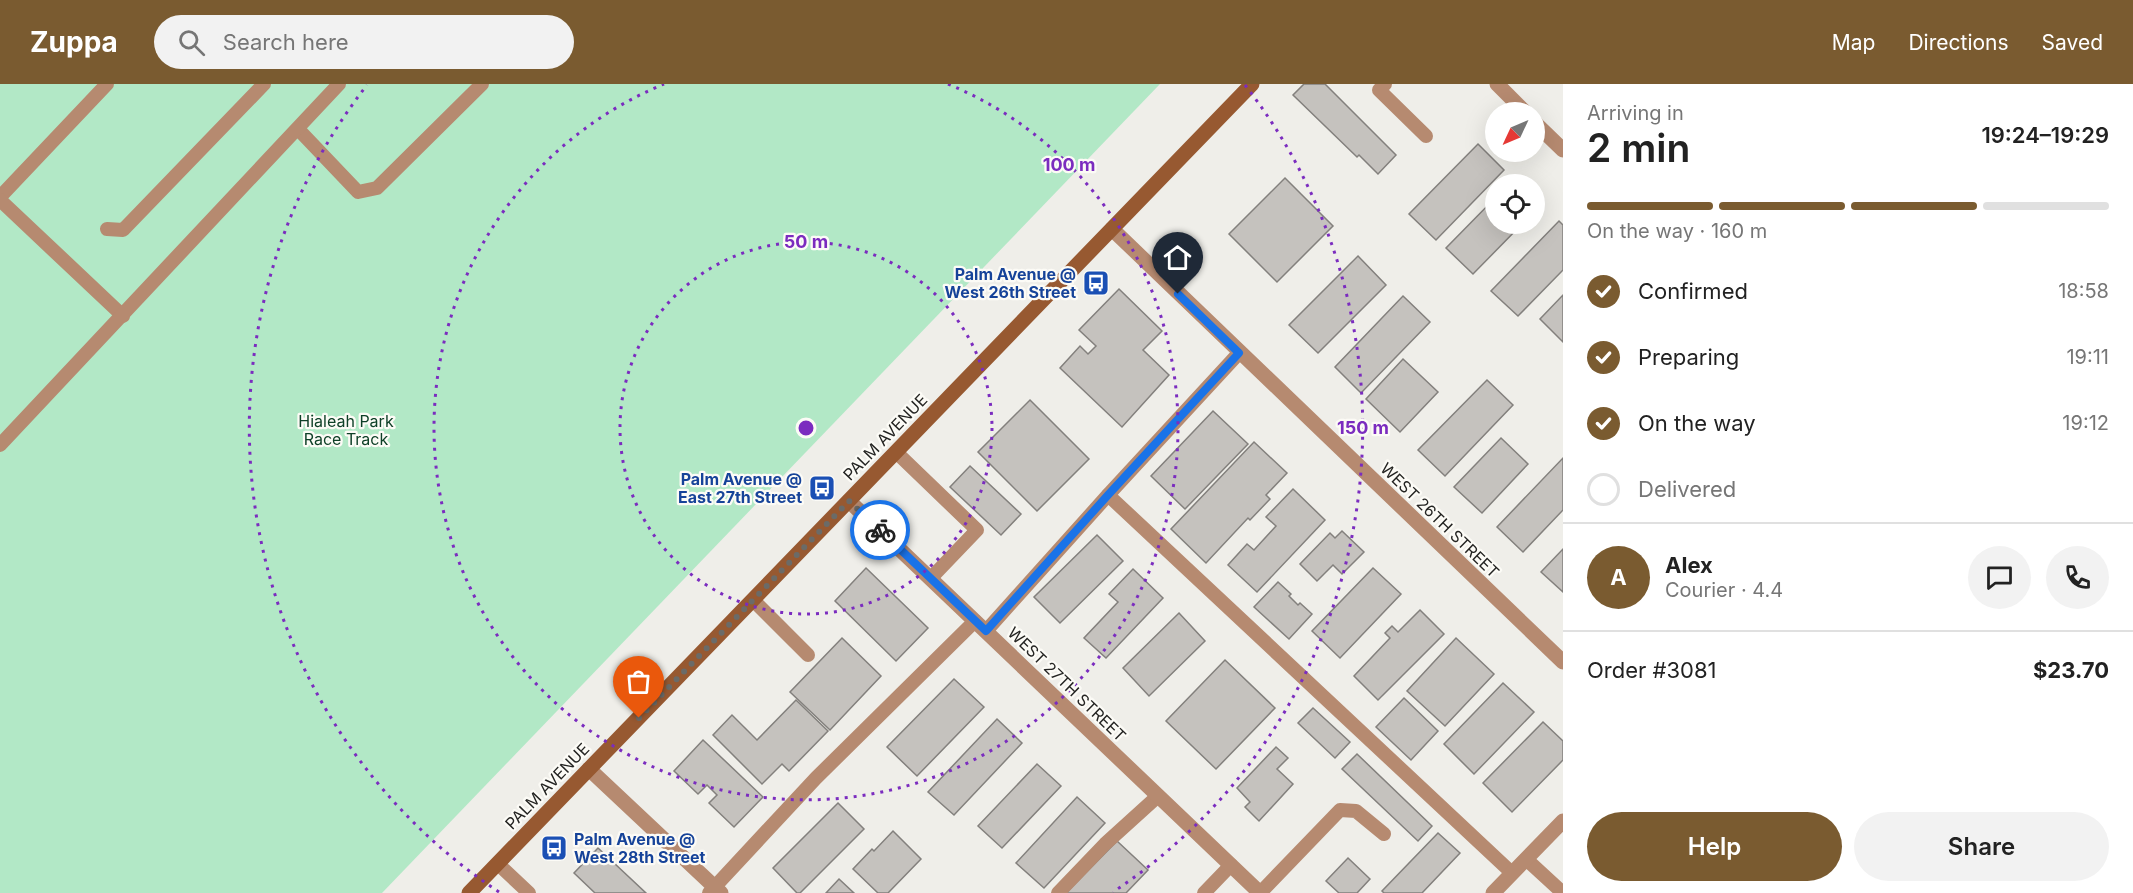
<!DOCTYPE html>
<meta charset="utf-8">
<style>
:root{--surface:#fff;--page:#f2f2f2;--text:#222;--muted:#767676;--line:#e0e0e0;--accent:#7a5b30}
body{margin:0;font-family:Inter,sans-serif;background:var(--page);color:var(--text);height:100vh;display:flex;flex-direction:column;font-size:22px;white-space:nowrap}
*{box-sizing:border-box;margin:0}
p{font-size:20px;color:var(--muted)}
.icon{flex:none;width:33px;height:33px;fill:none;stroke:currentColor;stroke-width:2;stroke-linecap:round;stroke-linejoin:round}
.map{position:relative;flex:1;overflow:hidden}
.sheet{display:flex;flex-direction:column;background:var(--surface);width:570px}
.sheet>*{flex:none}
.needle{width:39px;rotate:226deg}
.controls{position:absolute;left:1485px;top:18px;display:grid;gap:12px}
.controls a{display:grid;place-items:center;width:60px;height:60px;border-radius:50%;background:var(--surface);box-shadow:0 6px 24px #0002;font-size:30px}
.pin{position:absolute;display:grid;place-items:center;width:51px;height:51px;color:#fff;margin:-62px -26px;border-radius:50% 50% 50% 0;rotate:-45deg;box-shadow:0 0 6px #0007}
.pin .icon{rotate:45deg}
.courier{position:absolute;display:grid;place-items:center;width:60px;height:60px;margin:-30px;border:4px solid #1a73e8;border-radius:50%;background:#fff;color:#222;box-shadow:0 2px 8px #0007}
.overview em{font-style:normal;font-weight:600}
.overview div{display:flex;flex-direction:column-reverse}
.overview{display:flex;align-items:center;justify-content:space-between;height:102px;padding:0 24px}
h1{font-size:39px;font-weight:600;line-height:45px}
.bar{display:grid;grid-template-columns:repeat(4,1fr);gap:9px 6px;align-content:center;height:72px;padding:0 24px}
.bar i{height:8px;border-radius:4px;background:var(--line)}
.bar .selected{background:var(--accent)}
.bar p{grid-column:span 4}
.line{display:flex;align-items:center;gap:15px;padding:0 24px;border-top:2px solid var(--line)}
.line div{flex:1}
.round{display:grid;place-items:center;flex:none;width:63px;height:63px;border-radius:32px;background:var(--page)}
ol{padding:0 24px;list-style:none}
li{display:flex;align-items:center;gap:18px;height:66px}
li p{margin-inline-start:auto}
li .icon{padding:6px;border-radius:50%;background:var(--accent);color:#fff;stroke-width:4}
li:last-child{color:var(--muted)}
li i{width:33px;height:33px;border:3px solid var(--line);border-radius:50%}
.primary-button{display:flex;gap:12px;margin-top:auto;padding:12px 24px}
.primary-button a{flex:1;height:69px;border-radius:36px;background:var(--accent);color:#fff;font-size:24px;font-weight:600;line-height:69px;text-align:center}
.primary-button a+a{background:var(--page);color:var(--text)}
header{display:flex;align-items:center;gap:36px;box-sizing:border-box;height:84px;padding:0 30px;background:var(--accent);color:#fff}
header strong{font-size:28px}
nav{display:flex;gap:33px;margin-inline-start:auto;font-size:21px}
.search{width:420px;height:54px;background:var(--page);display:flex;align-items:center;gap:15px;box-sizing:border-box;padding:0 21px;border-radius:33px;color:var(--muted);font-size:22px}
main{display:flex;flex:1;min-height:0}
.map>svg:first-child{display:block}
.green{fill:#b2e8c6}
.building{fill:#c5c2be;stroke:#83807d;stroke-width:1.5}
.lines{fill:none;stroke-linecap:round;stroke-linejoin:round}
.lane{stroke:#b68a70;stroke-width:14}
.street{stroke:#b68a70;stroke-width:15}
.secondary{stroke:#975931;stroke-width:15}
.done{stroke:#6b6b68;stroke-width:6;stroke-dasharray:0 10.8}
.route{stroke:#1a73e8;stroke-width:8}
.ring{fill:none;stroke:#7b2cbf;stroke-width:3;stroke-dasharray:3 6}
.labels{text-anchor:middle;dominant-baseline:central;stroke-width:4.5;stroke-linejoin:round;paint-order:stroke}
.transit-label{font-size:16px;font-weight:bold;fill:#164399;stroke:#fcfbf6;text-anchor:end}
.park-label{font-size:16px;fill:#0e4027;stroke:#fcfbf6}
.street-label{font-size:16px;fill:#242422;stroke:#fcfbf6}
.centre{fill:#7b2cbf;stroke:#fcfbf6;stroke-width:3}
.ring-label{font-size:18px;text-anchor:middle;font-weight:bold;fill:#7b2cbf;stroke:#fcfbf6;stroke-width:4.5;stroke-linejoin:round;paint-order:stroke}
</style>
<header>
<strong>Zuppa</strong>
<div class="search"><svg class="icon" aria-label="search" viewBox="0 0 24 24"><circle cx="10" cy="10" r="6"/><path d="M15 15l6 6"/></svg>Search here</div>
<nav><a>Map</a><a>Directions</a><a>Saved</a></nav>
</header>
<main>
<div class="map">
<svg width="1563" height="809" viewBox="0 0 1563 809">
<rect width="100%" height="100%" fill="#efeee9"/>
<polygon class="green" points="0,0 1160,0 382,809 0,809"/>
<g class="building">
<polygon points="1304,0 1325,0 1396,71 1378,90 1359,71 1357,73 1293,11"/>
<polygon points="1478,60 1504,86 1436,156 1409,130"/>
<polygon points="1285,94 1333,142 1277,198 1229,150"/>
<polygon points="1496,113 1496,140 1522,140 1473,190 1446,164"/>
<polygon points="1559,137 1563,141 1563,186 1518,232 1491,207"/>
<polygon points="1358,172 1386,201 1318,269 1289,241"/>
<polygon points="1119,205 1162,247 1143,266 1169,291 1122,343 1060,284 1080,262 1088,270 1096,262 1079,246"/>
<polygon points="1563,211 1563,258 1540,235"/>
<polygon points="1403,212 1430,238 1361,309 1335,283"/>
<polygon points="1403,275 1438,308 1400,348 1366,315"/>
<polygon points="1487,296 1513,321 1445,392 1418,366"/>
<polygon points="1030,316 1089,375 1037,427 978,368"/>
<polygon points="1213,327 1248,360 1185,425 1151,392"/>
<polygon points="1501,354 1528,380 1482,429 1454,403"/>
<polygon points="1254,358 1287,389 1266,411 1270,415 1250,436 1248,434 1206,479 1171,445"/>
<polygon points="1563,374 1563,426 1523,468 1497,443"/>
<polygon points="970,382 1021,430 1001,451 950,403"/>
<polygon points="1293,405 1325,436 1257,508 1228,481 1247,460 1254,466 1276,442 1266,433"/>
<polygon points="1342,447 1364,468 1342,490 1333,481 1317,497 1300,480 1330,449 1335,454"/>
<polygon points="1097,451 1123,477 1060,539 1034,513"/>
<polygon points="1563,465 1563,508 1541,488"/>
<polygon points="866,484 928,544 896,577 835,517"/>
<polygon points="1373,484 1401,510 1340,574 1312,547"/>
<polygon points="1133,485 1163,514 1106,574 1084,554 1118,518 1109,510"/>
<polygon points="1278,498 1291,510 1289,512 1298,521 1300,519 1312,530 1289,555 1254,523"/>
<polygon points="1420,526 1444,550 1378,616 1354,592 1390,554 1385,549 1392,542 1398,548"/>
<polygon points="1179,529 1205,557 1149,612 1123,584"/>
<polygon points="842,554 881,592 830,646 790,608"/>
<polygon points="1456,554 1494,590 1445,642 1407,607"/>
<polygon points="1225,576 1275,624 1216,685 1166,637"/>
<polygon points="954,595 984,623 917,692 887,663"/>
<polygon points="1503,599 1534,628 1474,690 1444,660"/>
<polygon points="1404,614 1438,647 1411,676 1376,643"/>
<polygon points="796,616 828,647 789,687 782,680 762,700 713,651 732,631 757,656"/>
<polygon points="1313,624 1350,658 1335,674 1298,639"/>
<polygon points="997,635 1022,659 954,731 928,708"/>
<polygon points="1543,638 1563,657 1563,676 1512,728 1483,699"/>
<polygon points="703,656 763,713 734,743 709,719 717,711 707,701 698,710 674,687"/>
<polygon points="1276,663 1288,674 1277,685 1293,700 1259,737 1245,723 1250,718 1237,704"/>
<polygon points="1357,670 1432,742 1418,757 1342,685"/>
<polygon points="1037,680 1061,702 1002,764 978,742"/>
<polygon points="1077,713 1105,739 1044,804 1016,779"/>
<polygon points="838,719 864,745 800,809 797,809 773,784"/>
<polygon points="893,747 921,775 888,809 878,809 853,785 872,765 874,767"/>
<polygon points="1438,749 1460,769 1422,809 1384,809 1382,807"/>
<polygon points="1117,757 1148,786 1126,809 1066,809"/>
<polygon points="598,764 646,809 595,809 574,789"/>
<polygon points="1348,774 1370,795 1357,809 1339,809 1326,797"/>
<polygon points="839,795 854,809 826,809"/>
</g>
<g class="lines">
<g class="lane">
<polyline points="1385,0 1379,6 1426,52"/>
<polyline points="298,45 358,108 377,104 482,0"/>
<polyline points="0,113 107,0"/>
<polyline points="0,116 123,232"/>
<polyline points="107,145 123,146 264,0"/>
<polyline points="0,361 339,0"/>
<polyline points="896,368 977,446 931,494"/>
<polyline points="1108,411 1512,789"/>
<polyline points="753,516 808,571"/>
<polyline points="986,547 1108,411 1239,269"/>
<polyline points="1526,775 1563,809"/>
<polyline points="498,780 529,809"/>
<polyline points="709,809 816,694 975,537"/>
<polyline points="1058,809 1105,760 1158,712"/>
<polyline points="1204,809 1231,781"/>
<polyline points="1260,809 1340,726 1356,727 1384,750"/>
</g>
<g class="street">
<polyline points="1497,0 1525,28"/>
<polyline points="1534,38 1563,66"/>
<polyline points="1112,145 1563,578"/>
<polyline points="849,417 1260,809"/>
<polyline points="589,685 721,809"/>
<polyline points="1493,809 1563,737"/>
</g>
<polyline class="secondary" points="469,809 1252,0"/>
</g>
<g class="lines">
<polyline class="done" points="639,634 849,417 880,446"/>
<polyline class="route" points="880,446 986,547 1108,411 1239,269 1178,210"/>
</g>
<g class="ring">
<circle cx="806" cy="344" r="186"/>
<path d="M948 0A372 372 0 1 1 664 0"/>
<path d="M499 808A557 557 0 0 1 367 1M1245 1A557 557 0 0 1 1113 808"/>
</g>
<defs>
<symbol id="bus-square" viewBox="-11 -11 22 22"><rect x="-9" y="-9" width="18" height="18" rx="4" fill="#1a4fb4" stroke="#fcfbf6"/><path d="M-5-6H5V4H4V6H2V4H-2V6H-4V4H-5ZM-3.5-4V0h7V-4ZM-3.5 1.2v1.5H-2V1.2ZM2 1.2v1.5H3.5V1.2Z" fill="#fff"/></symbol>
</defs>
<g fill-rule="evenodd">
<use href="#bus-square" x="1081" y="184" width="30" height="30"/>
<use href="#bus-square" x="807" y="389" width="30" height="30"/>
<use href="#bus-square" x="539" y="749" width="30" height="30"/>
</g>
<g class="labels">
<g class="transit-label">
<text x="1076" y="190">Palm Avenue @<tspan x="1076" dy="18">West 26th Street</tspan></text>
<text x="802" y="395">Palm Avenue @<tspan x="802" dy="18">East 27th Street</tspan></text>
<text x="574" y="755" text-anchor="start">Palm Avenue @<tspan x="574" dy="18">West 28th Street</tspan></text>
</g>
<g class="park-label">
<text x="346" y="337">Hialeah Park<tspan x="346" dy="18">Race Track</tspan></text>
</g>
<g class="street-label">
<text transform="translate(885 353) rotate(-46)">PALM AVENUE</text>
<text transform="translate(1440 436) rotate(44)">WEST 26TH STREET</text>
<text transform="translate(1067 600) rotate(44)">WEST 27TH STREET</text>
<text transform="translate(547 702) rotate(-46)">PALM AVENUE</text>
</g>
</g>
<circle cx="806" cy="344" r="9" class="centre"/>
<g class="ring-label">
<text x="1069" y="87">100 m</text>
<text x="806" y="164">50 m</text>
<text x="1363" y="350">150 m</text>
</g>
</svg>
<div class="controls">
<a><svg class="needle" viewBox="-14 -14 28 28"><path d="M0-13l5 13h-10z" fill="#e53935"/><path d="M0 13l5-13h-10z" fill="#767676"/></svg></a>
<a><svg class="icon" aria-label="locate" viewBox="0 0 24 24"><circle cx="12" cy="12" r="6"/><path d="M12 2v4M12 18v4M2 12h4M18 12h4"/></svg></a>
</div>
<div class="pin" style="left:639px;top:634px;background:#ea580c"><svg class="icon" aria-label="bag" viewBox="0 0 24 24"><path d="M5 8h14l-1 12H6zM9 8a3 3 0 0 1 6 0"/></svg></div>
<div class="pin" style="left:1178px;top:210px;background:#1f2937"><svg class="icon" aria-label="home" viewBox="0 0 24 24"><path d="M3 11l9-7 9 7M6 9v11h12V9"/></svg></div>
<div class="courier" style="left:880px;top:446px"><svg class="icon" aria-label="bike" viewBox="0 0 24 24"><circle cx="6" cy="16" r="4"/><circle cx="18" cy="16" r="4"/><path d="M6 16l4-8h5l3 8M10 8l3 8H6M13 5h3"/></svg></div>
</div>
<section class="sheet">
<div class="overview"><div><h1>2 min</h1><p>Arriving in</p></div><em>19:24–19:29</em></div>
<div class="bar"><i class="selected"></i><i class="selected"></i><i class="selected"></i><i></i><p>On the way · 160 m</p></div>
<ol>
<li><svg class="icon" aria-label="check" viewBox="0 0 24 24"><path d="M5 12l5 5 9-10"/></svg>Confirmed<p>18:58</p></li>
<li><svg class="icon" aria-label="check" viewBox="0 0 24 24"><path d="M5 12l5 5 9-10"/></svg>Preparing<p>19:11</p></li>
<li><svg class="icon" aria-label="check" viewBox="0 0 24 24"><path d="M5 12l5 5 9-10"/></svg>On the way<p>19:12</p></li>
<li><i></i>Delivered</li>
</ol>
<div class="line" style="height:108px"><b class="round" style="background:var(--accent);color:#fff">A</b><div><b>Alex</b><p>Courier · 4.4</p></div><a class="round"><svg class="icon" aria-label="chat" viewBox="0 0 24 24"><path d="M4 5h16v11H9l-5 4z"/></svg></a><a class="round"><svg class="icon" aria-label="phone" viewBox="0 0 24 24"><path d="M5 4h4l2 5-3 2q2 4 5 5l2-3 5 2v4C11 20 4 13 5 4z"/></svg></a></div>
<div class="line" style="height:78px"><div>Order #3081</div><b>$23.70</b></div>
<div class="primary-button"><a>Help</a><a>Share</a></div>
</section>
</main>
